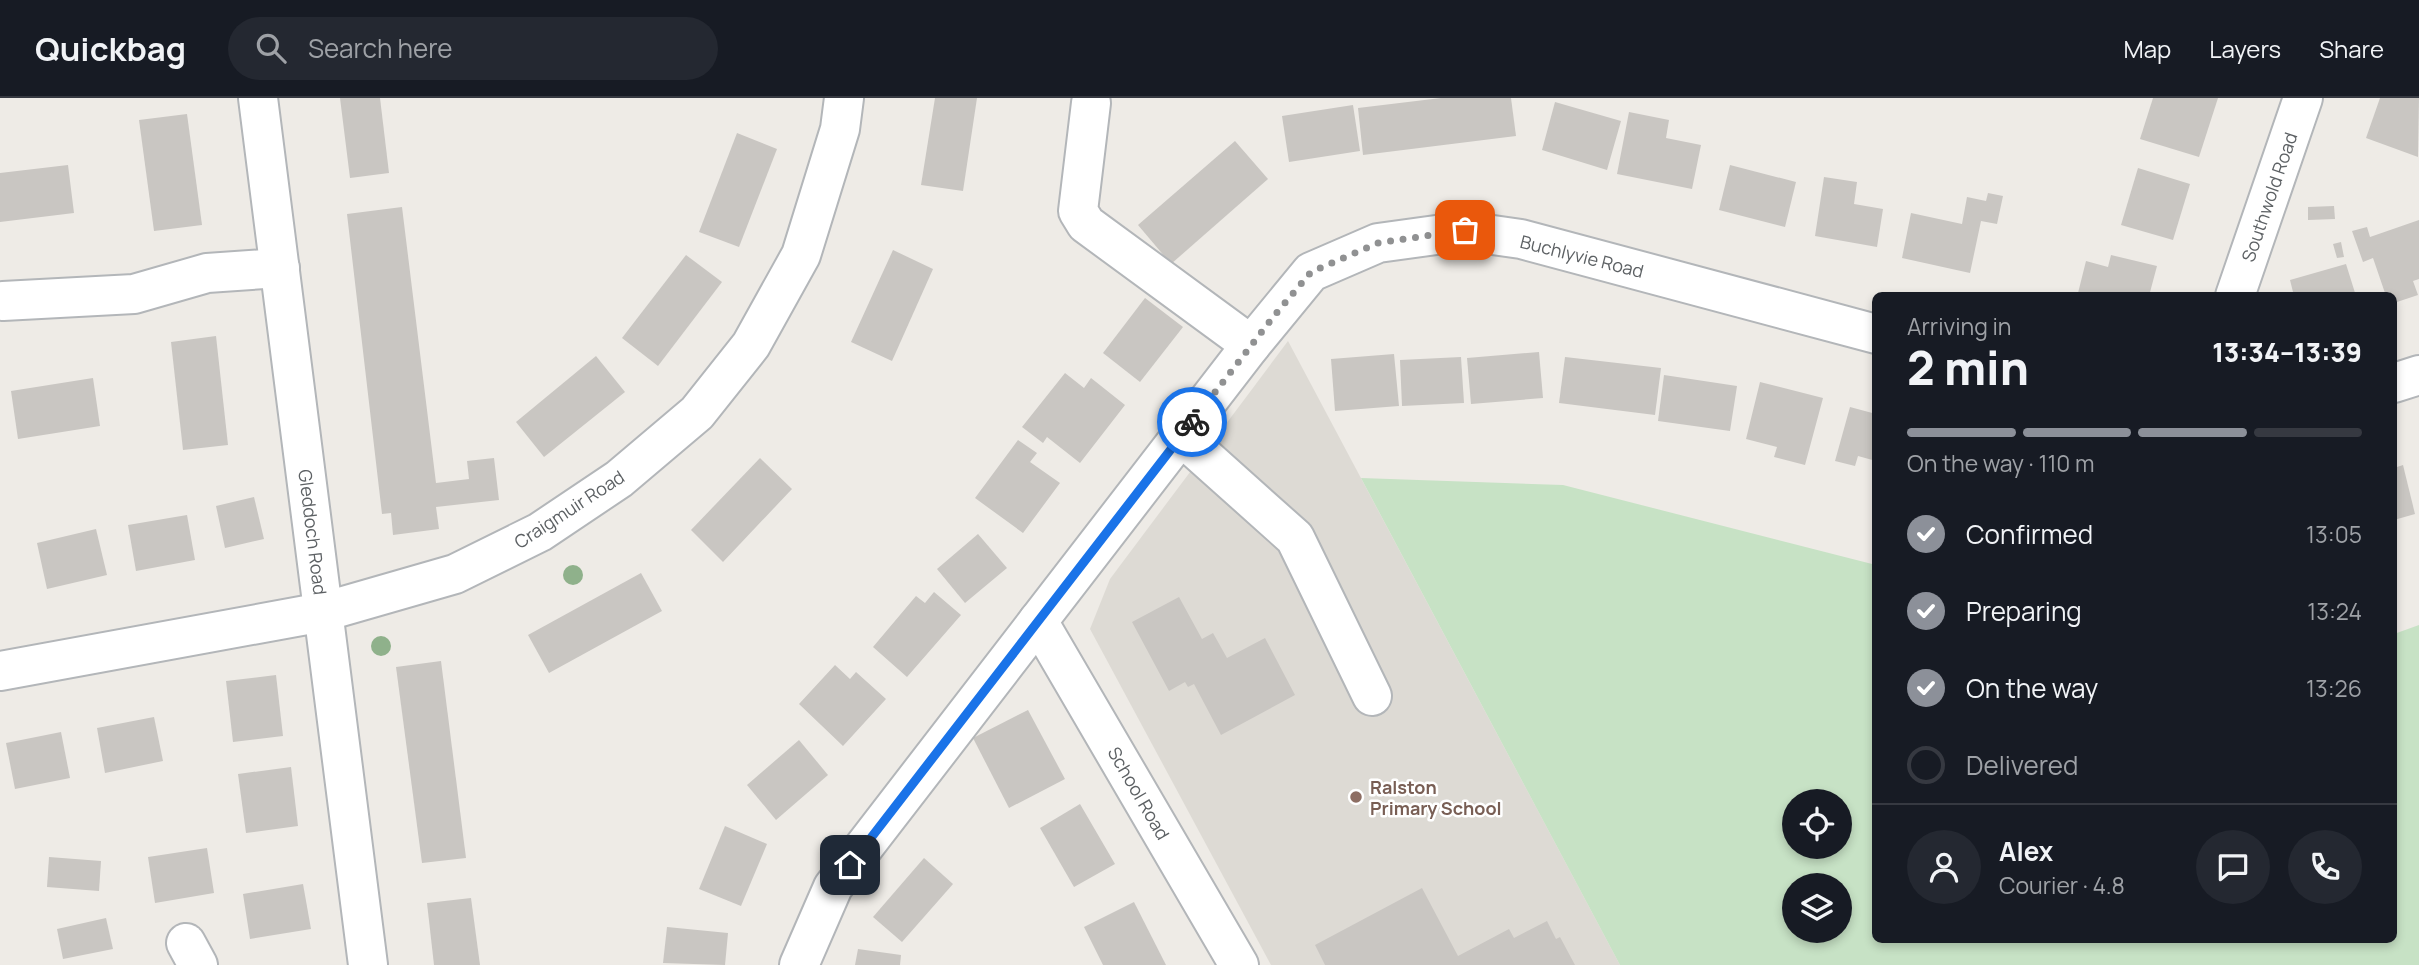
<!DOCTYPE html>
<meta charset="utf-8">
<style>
:root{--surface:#171b24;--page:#242831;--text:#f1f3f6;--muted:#9ea1a6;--line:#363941;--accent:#8c9099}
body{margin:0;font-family:Manrope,sans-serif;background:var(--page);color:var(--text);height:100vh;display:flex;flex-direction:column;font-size:26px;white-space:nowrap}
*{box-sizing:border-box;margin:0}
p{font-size:23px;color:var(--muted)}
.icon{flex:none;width:38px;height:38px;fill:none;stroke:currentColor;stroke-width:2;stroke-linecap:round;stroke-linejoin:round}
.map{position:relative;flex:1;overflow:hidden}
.details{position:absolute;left:1872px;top:194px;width:525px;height:651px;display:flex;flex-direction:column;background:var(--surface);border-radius:10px;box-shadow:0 4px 10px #0003}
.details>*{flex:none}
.tools{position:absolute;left:1782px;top:691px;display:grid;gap:14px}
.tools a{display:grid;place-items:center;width:70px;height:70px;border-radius:50%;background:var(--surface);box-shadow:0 4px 10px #0003;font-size:35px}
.pin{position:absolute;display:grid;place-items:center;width:60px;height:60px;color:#fff;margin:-30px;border-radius:14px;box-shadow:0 4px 10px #0006}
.courier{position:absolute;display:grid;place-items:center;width:70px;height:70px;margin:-35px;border:5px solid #1a73e8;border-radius:50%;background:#fff;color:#222;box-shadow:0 2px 9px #0007}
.summary em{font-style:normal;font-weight:800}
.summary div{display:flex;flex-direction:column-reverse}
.summary{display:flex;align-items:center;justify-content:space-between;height:119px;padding:0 35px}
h1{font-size:46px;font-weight:800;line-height:52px}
.bar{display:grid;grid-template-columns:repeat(4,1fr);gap:10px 7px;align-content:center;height:84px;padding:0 35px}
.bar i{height:9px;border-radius:5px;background:var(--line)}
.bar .current{background:var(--accent)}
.bar p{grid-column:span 4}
.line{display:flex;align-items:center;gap:18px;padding:0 35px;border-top:2px solid var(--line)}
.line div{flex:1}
.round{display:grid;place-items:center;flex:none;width:74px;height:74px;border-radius:37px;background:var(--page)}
ol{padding:0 35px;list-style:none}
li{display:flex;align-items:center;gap:21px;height:77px}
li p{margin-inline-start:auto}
li .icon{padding:7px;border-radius:50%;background:var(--accent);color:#fff;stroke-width:4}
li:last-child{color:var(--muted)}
li i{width:38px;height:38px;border:4px solid var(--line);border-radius:50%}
header{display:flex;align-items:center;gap:42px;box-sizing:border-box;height:98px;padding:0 35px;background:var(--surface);border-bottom:2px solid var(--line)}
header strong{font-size:33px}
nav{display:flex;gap:38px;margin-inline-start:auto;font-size:24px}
.search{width:490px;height:63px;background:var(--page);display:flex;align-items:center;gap:18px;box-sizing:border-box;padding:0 24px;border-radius:38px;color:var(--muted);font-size:26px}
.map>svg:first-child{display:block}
.education{fill:#dddad4}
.green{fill:#c7e2c5;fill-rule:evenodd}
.building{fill:#c9c6c2}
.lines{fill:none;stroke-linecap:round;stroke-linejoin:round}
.minor-casing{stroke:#b3b6b9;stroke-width:42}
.minor{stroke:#fff;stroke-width:38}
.tree{fill:#8fb18b}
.done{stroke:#909192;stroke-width:7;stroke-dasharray:0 12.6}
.route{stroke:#1a73e8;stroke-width:9}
.education-dot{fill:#8d6e63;stroke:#fff;stroke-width:2.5}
.labels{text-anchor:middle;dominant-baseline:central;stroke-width:5;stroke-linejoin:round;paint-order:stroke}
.street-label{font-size:18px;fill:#5d6164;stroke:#fff}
.education-label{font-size:18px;font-weight:bold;fill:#785e54;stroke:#fff;text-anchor:start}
</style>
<header>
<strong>Quickbag</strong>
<div class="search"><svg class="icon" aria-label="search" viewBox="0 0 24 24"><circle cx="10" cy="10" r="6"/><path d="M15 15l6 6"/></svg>Search here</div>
<nav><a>Map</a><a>Layers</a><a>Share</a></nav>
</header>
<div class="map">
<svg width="2419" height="867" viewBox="0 0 2419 867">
<rect width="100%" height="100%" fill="#eeebe6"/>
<polygon class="education" points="1288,243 1620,867 1271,867 1090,531 1110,481"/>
<path class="green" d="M1361 380 1563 387 1876 467V842H2394V536L2419 527V867H1620ZM1794 704H1839V749H1794ZM1794 788H1839V833H1794Z"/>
<g class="building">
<polygon points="340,0 380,0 389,75 350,80"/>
<polygon points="935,0 977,0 963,93 921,87"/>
<polygon points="1441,0 1511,0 1516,38 1363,57 1358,10"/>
<polygon points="2153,0 2218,0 2199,59 2140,41"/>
<polygon points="2380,0 2419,0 2418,59 2366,40"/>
<polygon points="1555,4 1621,23 1607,72 1542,52"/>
<polygon points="1353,7 1360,53 1289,64 1282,18"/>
<polygon points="1629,14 1669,22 1666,40 1701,47 1692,91 1617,76"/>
<polygon points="187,16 202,127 154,133 139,22"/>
<polygon points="737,35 777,51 739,149 699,134"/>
<polygon points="1235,43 1268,81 1171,166 1138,127"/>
<polygon points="68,67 74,115 0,124 0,75"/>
<polygon points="1730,67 1796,84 1785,129 1719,112"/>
<polygon points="2138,70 2190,86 2173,142 2121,127"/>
<polygon points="1824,79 1857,84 1854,106 1883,111 1877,149 1815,138"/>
<polygon points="1988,95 2003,98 1997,126 1981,123 1970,175 1902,160 1911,115 1962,126 1967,99 1986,103"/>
<polygon points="2334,108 2335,121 2308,122 2308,109"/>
<polygon points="402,109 436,385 469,381 467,363 494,360 499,402 436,409 439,431 393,437 391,415 382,416 347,116"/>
<polygon points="2419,122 2419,181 2413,183 2418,197 2394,205 2394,198 2386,198 2373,160 2363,164 2352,133 2367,129 2370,139"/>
<polygon points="2341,144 2344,159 2337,160 2333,146"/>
<polygon points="893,152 933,171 892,263 851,244"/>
<polygon points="686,157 722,184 658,268 622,240"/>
<polygon points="2111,157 2157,168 2149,198 2090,198 2078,195 2086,163 2108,169"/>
<polygon points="2346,166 2356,198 2294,198 2290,182"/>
<polygon points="1145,200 1183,229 1140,284 1103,255"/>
<polygon points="216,238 228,347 183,352 171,244"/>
<polygon points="1539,254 1543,300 1471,306 1467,260"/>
<polygon points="1394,256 1399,308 1335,313 1331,261"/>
<polygon points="596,258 625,294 544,359 516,324"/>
<polygon points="1461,259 1464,305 1402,308 1400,262"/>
<polygon points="1565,259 1661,270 1655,317 1559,305"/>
<polygon points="1065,275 1084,290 1091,280 1125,307 1080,365 1047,339 1043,345 1022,329"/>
<polygon points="1664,277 1737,288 1730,333 1658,323"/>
<polygon points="93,280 100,328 18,341 11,293"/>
<polygon points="1760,284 1823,300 1805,367 1774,359 1777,349 1746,341"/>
<polygon points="1850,309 1876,316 1876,363 1858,358 1855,368 1835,363"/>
<polygon points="1018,342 1037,355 1030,364 1060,385 1023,435 975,400"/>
<polygon points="760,360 792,391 723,464 691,432"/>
<polygon points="2403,367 2415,416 2394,422 2394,370"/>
<polygon points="254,399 264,441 225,450 216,408"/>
<polygon points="187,417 195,462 136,473 128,427"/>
<polygon points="96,431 107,477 47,491 37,445"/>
<polygon points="978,436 1007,470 965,505 937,471"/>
<polygon points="641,475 662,513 549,575 528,537"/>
<polygon points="934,494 961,517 907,579 873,549 916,498 925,505"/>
<polygon points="1179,499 1202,541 1213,535 1227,560 1265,540 1295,597 1221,637 1194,586 1188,589 1185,584 1169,593 1132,524"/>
<polygon points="441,563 466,760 422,765 396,569"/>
<polygon points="835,567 850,581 856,574 886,601 843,648 799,606"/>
<polygon points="276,577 283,638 233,644 226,583"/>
<polygon points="1028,612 1065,681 1009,710 973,640"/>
<polygon points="154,619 163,663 105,675 97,630"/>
<polygon points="61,634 70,680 15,691 6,645"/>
<polygon points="799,642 828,677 776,722 747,687"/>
<polygon points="291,669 298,728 246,735 238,676"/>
<polygon points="1080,706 1115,766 1074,789 1040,730"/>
<polygon points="725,728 767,746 741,808 699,791"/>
<polygon points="207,750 214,795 155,805 148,759"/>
<polygon points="49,759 101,763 99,793 47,789"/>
<polygon points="924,760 953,786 902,844 873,819"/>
<polygon points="303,786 311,831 250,841 243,796"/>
<polygon points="1422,790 1458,858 1509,831 1514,840 1547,823 1556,841 1560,839 1575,867 1325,867 1315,847"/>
<polygon points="471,800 480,867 434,867 427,805"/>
<polygon points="1134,804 1166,867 1103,867 1084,829"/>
<polygon points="106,820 113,851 63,861 57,831"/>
<polygon points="667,829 728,835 725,867 663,865"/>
<polygon points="858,851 901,857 900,867 855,867"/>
</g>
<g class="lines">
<defs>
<g id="minor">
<polyline points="258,0 368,867"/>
<polyline points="1091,5 1078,113 1086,126 1251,247"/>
<polyline points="2235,198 2303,0"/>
<polyline points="3,203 134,196 207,175 280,170"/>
<polyline points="2394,285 2419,277"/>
<polyline points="1181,338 1295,440 1372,598"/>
<polyline points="1038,523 1239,867"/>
<polyline points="0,573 323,514 455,476 540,434 619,381 697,315 751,247 801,157 840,31 844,0"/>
<polyline points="186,845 198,867"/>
<polyline points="799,867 833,789 1251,247 1311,174 1378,145 1465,133 1521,141 1876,236"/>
</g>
</defs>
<use href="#minor" class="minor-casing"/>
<use href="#minor" class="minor"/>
</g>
<g class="tree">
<circle cx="573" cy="477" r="10"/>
<circle cx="381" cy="548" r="10"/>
</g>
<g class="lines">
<polyline class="done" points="1192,324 1274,218 1311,174 1378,145 1465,132"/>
<polyline class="route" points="850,767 1192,324"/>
</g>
<circle class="education-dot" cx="1356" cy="699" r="7"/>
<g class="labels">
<g class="street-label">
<text transform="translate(2269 99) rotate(-71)">Southwold Road</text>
<text transform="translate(1582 158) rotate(14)">Buchlyvie Road</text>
<text transform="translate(569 411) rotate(-33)">Craigmuir Road</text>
<text transform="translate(313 434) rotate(83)">Gleddoch Road</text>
<text transform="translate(1139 695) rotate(60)">School Road</text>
</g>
<g class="education-label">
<text x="1370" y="689">Ralston<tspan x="1370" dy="21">Primary School</tspan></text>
</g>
</g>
</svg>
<div class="tools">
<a><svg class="icon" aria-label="locate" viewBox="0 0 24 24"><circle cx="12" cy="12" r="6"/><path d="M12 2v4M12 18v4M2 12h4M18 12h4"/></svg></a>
<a><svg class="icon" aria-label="layers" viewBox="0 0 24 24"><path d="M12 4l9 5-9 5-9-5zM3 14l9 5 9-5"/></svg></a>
</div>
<div class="pin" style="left:1465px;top:132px;background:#ea580c"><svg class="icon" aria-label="bag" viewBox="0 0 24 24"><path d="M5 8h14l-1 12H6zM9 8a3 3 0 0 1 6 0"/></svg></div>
<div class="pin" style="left:850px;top:767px;background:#1f2937"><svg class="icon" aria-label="home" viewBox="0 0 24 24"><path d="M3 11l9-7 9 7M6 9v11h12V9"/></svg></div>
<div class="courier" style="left:1192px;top:324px"><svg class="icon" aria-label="bike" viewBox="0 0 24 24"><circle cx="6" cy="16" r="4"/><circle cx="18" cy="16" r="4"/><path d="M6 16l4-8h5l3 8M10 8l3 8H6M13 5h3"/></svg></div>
<section class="details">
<div class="summary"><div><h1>2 min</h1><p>Arriving in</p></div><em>13:34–13:39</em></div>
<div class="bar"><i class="current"></i><i class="current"></i><i class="current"></i><i></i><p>On the way · 110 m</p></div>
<ol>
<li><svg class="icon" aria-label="check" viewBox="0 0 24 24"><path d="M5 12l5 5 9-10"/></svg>Confirmed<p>13:05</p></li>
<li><svg class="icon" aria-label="check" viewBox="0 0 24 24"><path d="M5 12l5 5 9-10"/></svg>Preparing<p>13:24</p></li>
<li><svg class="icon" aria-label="check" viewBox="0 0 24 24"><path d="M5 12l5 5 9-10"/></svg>On the way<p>13:26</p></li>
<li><i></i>Delivered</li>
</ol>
<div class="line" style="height:126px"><a class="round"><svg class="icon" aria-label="person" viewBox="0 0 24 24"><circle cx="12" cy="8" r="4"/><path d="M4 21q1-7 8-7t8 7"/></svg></a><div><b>Alex</b><p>Courier · 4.8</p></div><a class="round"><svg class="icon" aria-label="chat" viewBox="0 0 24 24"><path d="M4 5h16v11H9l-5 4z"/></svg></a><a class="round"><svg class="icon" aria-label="phone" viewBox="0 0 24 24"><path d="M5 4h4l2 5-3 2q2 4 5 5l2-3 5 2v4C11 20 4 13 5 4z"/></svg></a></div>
</section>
</div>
